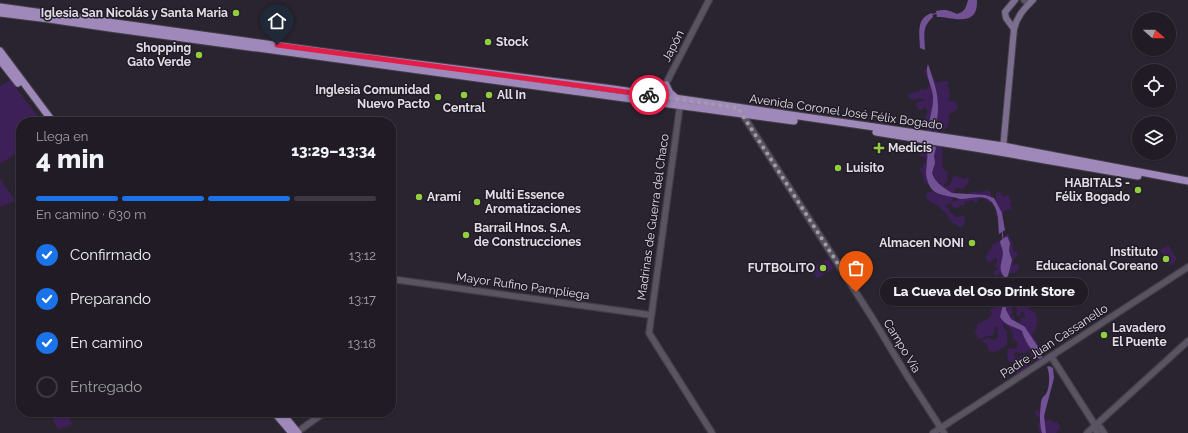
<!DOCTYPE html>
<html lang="es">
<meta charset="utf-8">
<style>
:root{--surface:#201b24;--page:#28242c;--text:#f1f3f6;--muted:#a2a1a6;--line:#3d3941;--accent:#1a73e8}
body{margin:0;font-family:Raleway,sans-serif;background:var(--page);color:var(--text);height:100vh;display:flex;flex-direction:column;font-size:15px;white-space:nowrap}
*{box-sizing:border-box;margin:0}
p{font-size:13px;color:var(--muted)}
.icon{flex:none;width:22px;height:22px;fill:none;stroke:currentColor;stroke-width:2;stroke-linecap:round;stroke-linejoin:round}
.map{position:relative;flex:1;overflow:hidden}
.side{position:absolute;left:16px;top:117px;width:380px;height:300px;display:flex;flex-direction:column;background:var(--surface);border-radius:16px;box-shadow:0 1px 3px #0004,0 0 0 1px var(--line)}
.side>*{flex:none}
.needle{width:26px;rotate:111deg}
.controls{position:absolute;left:1132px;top:12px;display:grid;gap:8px}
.controls a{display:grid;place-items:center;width:44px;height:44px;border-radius:50%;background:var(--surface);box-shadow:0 1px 3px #0004,0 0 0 1px var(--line);font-size:20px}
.pin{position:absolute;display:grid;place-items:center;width:34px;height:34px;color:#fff;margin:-41px -17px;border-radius:50% 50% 50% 0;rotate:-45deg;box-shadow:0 0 4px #0007}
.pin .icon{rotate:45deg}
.courier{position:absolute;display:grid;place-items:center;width:40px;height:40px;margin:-20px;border:3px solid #e11d48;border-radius:50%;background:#fff;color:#222;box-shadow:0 1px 5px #0007}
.bubble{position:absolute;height:28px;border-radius:14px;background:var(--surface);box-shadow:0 1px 3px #0004,0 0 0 1px var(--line);font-size:13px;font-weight:800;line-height:28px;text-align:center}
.overview em{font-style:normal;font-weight:800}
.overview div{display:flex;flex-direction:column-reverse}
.overview{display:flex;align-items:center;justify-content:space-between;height:68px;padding:0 20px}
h1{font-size:26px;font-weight:800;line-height:30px}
.bar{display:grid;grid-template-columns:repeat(4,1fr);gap:6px 4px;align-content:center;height:48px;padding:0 20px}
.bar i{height:5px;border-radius:3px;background:var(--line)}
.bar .on{background:var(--accent)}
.bar p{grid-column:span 4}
ol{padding:0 20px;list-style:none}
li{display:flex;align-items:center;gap:12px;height:44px}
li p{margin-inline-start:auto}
li .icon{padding:4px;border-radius:50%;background:var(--accent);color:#fff;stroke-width:4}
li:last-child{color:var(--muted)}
li i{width:22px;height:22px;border:2px solid var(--line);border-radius:50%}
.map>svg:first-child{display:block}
.green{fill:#3e2059}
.water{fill:#725194}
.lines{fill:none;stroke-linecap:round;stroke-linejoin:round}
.stream{stroke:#725194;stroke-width:1}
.tertiary-casing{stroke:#443f49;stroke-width:8}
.secondary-casing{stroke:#443f49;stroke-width:8}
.primary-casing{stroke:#443f49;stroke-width:9}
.tertiary{stroke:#5a5462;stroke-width:5.5}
.secondary{stroke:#7c6e8e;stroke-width:6}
.primary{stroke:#9f88ba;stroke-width:7}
.done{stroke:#a19ca6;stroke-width:4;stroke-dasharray:0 7.2}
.route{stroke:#e11d48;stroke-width:5}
.poi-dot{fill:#92cd3f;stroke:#201b26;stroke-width:1.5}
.labels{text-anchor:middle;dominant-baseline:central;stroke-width:3;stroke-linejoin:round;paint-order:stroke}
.poi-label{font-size:12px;font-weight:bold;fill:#e1dde6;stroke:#201b26;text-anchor:start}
.street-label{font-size:12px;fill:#e1dde6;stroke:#201b26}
</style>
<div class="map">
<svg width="1188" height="433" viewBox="0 0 1188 433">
<rect width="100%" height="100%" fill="#2a2430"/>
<g class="green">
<path d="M925 69H926L932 75 937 83 943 81H947L948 83V88L950 92 949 100 950 101H955L958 107 956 110 949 114C948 120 950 126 944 130H939L938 135 932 130 928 133 926 131 924 120 928 112 925 107H924L922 110H919L916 105 917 102 925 101 924 100 920 98 914 100 909 98 908 95 909 93 919 92 920 89 926 90 928 88 930 84 924 72Z"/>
<polygon points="10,80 42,122 21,122 21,150 0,164 0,86"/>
<path d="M927 143 932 146 936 144 942 145V150L943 154 942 159 943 169 944 170 947 171 948 180 944 185V187L949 186 954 176 965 179 968 177 969 179 968 183 963 189 957 188 955 189 953 198 951 202 958 200C961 195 971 192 978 191L980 193 987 190 991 192V204L985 199 980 197 976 203 971 200 969 202 965 201V204L963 206 961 205 957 208 952 207 951 203 945 206 949 209 950 212 956 217H959L962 215 964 216 965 219 963 227H959L956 224H953L952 221 949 220 947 214 945 212 943 211 938 205 932 203 926 198 927 193 929 192H932L933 190C929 182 924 187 923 174L919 170 920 168H923V165L926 162 925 157 920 156 919 153 922 145Z"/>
<polygon points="0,178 15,201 0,207"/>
<polygon points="998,192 1001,193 1002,196 1004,197 1007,195 1009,195 1009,199 1012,201 1010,204 1012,208 1010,210 1006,210 998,217 995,214 997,209 995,200 996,199 996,194"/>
<path d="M1007 234 1009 235C1010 241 1014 243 1013 251L1018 252 1016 257 1013 259V262L1012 265H1014L1017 263 1020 267 1015 273H1011L1009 271 1008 276 1005 280 999 272V275L997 277 993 273 995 270H998L995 266 997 261V257H996L993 261 989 262 986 259C986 252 991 251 993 244L1002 240Z"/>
<polygon points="1168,245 1177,260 1170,265 1160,250"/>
<polygon points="828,259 834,268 817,278 811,268"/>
<path d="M1016 278 1020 281V289H1027L1030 291 1029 293 1024 296V298H1027L1031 295H1033L1034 303 1033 304 1030 305 1029 309 1035 313 1038 321 1036 323 1037 325 1035 331 1032 333V335L1037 342V345L1043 348 1044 353 1042 355V358L1032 361 1030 350 1027 351 1025 354 1023 353 1015 352 1014 355 1017 358H1019L1021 355 1023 356 1022 360H1019L1018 361 1023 367H1024L1022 363 1024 361 1025 364 1030 367 1025 376 1022 379 1016 374C1018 366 1017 362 1009 361 1007 357 1006 352 1009 348L1016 349 1018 346 1017 342 1013 339C1013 331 1011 329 1004 324L1003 325 1004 328 1007 331V345L1004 347 1003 348C998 350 994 353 989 351L987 344 980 341 989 338 993 340 996 339 998 336 997 333 998 327H995L994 333 991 336H986L982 339 978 338 974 330 977 329V324L988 319 992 314 990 310 996 306 994 299 1003 291 1005 293 1008 292 1009 293V300L1006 301V305L1012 304 1013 305 1012 313 1011 316 1015 317 1014 319V320L1020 323 1021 317 1026 319 1024 313 1023 312H1021L1020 317 1017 316V310L1011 296 1012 290 1011 287 1014 284V279Z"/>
<polygon points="1036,409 1040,413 1045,413 1045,421 1050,419 1054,423 1057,422 1060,426 1060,428 1056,433 1040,433 1038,425 1039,423 1040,418 1035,414"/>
<polygon points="50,412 66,412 72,424 58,430"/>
</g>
<g class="water">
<path d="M968 0H977C977 3 977 7 976 10 971 26 948 16 937 17L936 11C946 9 948 10 957 14 965 12 966 7 968 0Z"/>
<path d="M932 13 933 17C921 28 925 35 925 50L920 48C920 35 915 18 932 13Z"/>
<path d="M928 64C936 88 942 103 935 129L929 128C929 117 934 107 933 96 932 86 924 73 928 64Z"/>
<path d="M927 145 936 147 934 156 935 163 932 173 934 178 938 183 944 188 952 193 985 195 994 198 1002 213 1005 230 999 234C998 224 999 212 993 204 986 193 972 199 961 199 958 199 955 197 952 197 939 194 931 194 927 179 925 172 927 167 927 161 928 156 927 150 927 145Z"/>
<path d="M1007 236 1010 243 1009 251 1012 260 1008 276 1005 278C997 268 1002 264 1003 253 1003 249 1000 245 1000 241Z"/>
<path d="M1002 289 1007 297 1006 310 1011 319 1025 327 1038 347 1043 358 1040 359 1038 358C1031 349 1025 342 1022 331 1014 326 1005 326 1000 317L1004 300Z"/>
<path d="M1049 366 1053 368 1054 378 1044 416 1046 433H1042C1039 423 1040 412 1041 402 1042 398 1043 397 1046 394 1050 388 1050 373 1047 367Z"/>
</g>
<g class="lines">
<g class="stream">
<polyline points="931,15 937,13"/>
<polyline points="1002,230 1003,239"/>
<polyline points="1004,291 1005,276"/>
</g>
<defs>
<g id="tertiary">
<polyline points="1024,0 1029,4"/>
<polyline points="658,99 709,0"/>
<polyline points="680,105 649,333 712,433"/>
<polyline points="741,112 873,319 906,374 944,433"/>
<polyline points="391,279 651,315"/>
<polyline points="1051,356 1095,425 1096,431 1097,433"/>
<polyline points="1095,425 1100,427 1104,433"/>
<polyline points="296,433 325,412"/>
<polyline points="933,433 1188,267"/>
<polyline points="1087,433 1188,341"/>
</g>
<g id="secondary">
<polyline points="1014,29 1006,18 1005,12 1015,0"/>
<path d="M1003 149 1014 29C1017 16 1024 9 1033 0"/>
</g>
<g id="primary">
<polyline points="0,7 339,54 613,89 895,130 1003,146 1188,181"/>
<polyline points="0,13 49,19 110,28 794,121"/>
<polyline points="0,51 53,122"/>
<polyline points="0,60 18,83"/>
<polyline points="666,85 670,93 677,99"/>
<polyline points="876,132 982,149 1138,176"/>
<polyline points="274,412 292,433"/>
<polyline points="281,412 298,433"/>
</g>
</defs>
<use href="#tertiary" class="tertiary-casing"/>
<use href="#secondary" class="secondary-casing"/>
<use href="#primary" class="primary-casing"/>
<use href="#tertiary" class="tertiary"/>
<use href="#secondary" class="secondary"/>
<use href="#primary" class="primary"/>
</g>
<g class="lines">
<polyline class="done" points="649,95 738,108 856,292"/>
<polyline class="route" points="277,45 649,95"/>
</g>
<g class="poi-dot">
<circle cx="236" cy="13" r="4"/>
<circle cx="488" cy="42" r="4"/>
<circle cx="199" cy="55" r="4"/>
<circle cx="464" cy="95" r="4"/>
<circle cx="489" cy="95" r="4"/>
<circle cx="438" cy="97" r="4"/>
<path d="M877 142h4v4h4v4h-4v4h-4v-4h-4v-4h4z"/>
<circle cx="838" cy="168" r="4"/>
<circle cx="1138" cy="190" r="4"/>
<circle cx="419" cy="197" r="4"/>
<circle cx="477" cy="202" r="4"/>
<circle cx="466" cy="235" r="4"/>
<circle cx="972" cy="243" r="4"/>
<circle cx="1166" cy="259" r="4"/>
<circle cx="823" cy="268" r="4"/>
<circle cx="1104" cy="335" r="4"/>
</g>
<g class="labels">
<g class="poi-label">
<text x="228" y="13" text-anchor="end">Iglesia San Nicolás y Santa Maria</text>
<text x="496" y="42">Stock</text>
<text x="191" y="48" text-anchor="end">Shopping<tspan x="191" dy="14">Gato Verde</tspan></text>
<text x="430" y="90" text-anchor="end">Inglesia Comunidad<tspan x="430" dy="14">Nuevo Pacto</tspan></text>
<text x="497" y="95">All In</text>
<text x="464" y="108" text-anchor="middle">Central</text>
<text x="888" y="148">Medicis</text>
<text x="846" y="168">Luisito</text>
<text x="1130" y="183" text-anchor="end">HABITALS -<tspan x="1130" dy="14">Félix Bogado</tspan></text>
<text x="485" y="195">Multi Essence<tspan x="485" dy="14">Aromatizaciones</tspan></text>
<text x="427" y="197">Aramí</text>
<text x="474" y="228">Barrail Hnos. S.A.<tspan x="474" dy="14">de Construcciones</tspan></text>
<text x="964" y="243" text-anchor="end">Almacen NONI</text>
<text x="1158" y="252" text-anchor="end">Instituto<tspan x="1158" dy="14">Educacional Coreano</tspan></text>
<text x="815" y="268" text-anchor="end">FUTBOLITO</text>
<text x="1112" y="328">Lavadero<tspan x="1112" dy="14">El Puente</tspan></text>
</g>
<g class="street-label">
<text transform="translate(673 46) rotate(-63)">Japón</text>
<text transform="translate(846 112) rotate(8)">Avenida Coronel José Félix Bogado</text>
<text transform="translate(653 217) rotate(-82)">Madrinas de Guerra del Chaco</text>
<text transform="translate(523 286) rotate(8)">Mayor Rufino Pampliega</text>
<text transform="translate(1054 341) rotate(-33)">Padre Juan Cassanello</text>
<text transform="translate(902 346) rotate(59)">Campo Vía</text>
</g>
</g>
</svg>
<div class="controls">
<a><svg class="needle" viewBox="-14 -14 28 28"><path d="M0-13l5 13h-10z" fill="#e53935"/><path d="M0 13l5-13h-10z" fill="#a2a1a6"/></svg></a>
<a><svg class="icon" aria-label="locate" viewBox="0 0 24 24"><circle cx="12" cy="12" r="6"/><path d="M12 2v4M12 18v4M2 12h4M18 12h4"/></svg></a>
<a><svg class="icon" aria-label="layers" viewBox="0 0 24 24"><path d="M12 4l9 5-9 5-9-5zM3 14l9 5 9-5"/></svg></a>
</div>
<div class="pin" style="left:856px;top:292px;background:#ea580c"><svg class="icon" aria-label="bag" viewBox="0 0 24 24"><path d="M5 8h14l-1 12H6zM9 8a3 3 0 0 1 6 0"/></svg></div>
<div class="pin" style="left:277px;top:45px;background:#1f2937"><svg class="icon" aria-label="home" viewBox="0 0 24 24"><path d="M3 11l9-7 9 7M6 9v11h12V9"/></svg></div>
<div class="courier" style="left:649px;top:95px"><svg class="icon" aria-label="bike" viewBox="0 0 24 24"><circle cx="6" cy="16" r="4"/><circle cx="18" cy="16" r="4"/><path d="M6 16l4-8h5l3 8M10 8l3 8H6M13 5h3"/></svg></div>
<div class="bubble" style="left:880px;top:278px;width:208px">La Cueva del Oso Drink Store</div>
<section class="side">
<div class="overview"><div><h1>4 min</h1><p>Llega en</p></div><em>13:29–13:34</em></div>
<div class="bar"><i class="on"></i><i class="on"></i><i class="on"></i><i></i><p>En camino · 630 m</p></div>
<ol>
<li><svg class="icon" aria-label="check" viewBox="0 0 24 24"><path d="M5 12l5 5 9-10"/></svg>Confirmado<p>13:12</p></li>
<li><svg class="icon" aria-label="check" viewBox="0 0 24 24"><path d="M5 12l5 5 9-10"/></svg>Preparando<p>13:17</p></li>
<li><svg class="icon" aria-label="check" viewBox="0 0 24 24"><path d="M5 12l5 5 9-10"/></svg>En camino<p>13:18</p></li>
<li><i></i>Entregado</li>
</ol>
</section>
</div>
